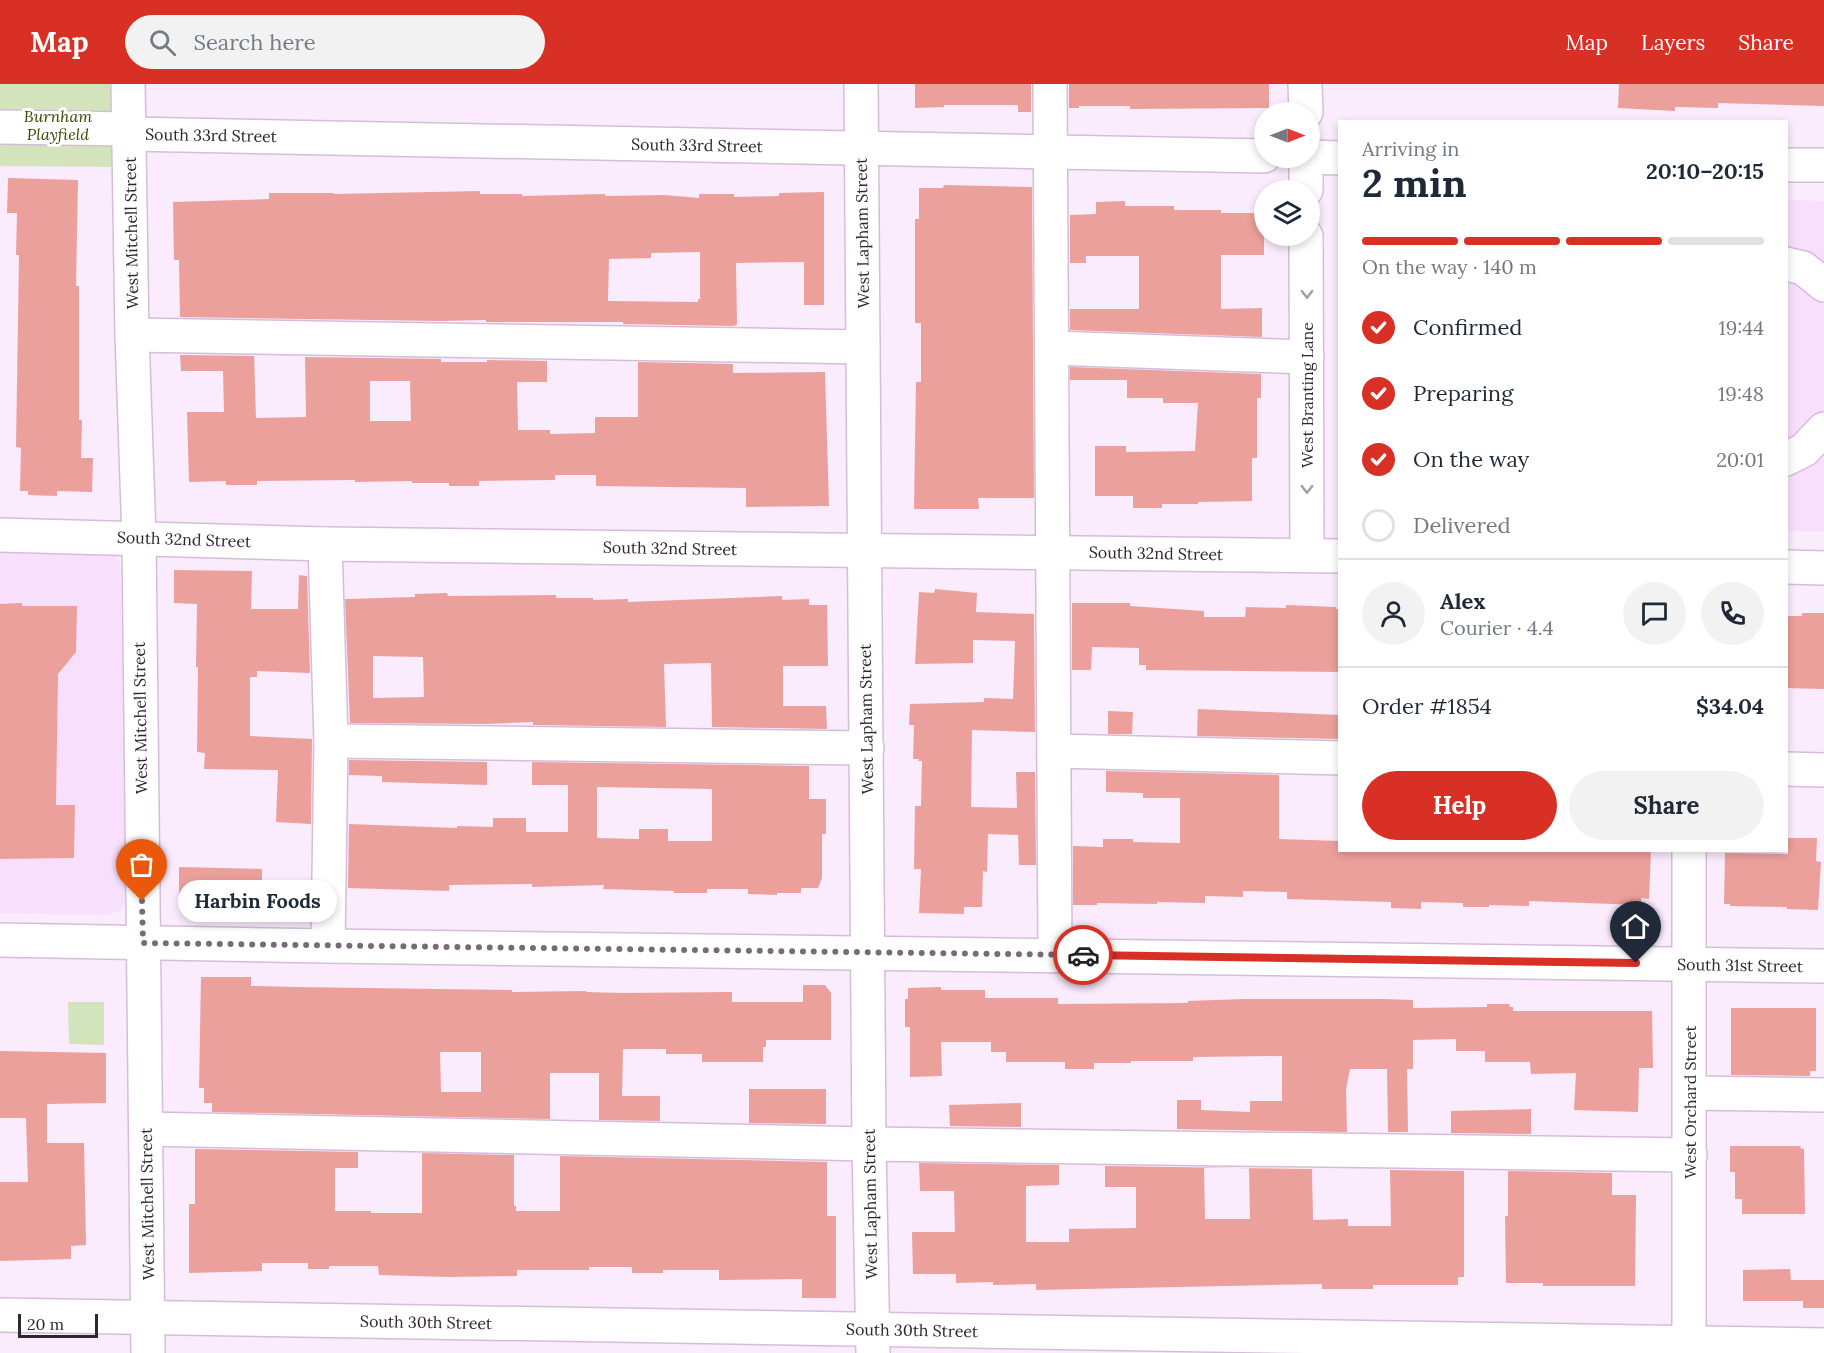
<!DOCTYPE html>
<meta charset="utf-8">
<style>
:root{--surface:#fff;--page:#f2f2f3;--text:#1f2937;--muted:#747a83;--line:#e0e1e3;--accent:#d93025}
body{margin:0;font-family:Lora,serif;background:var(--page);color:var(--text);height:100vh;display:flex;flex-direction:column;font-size:22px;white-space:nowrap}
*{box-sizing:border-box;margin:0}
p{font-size:20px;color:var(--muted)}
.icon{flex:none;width:33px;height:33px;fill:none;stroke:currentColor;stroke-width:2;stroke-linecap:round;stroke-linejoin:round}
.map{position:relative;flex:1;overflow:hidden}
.side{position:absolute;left:1338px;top:36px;width:450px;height:732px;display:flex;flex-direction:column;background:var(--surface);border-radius:0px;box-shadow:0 3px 9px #0003}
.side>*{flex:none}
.needle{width:39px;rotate:90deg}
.fabs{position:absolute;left:1254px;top:18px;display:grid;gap:12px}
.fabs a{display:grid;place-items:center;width:66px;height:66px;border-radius:50%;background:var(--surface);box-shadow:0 3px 9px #0003;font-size:30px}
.scale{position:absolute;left:18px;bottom:15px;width:80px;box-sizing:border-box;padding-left:6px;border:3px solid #302631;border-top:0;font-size:16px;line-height:21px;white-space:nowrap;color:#302631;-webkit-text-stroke:4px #fff;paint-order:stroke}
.pin{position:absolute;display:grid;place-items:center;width:51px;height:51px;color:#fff;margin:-62px -26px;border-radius:50% 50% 50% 0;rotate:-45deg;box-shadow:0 0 6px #0007}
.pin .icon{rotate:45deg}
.courier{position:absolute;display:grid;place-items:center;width:60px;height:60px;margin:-30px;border:4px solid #d93025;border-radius:50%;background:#fff;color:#222;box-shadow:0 2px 8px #0007}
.bubble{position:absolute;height:42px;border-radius:21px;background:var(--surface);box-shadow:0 3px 9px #0003;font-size:20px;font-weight:700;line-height:42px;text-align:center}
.overview em{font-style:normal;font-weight:700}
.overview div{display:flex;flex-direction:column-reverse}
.overview{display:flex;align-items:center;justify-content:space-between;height:102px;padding:0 24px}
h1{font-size:39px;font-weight:700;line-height:45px}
.bar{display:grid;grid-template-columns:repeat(4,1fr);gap:9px 6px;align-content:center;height:72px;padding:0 24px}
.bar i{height:8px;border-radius:4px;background:var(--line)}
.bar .current{background:var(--accent)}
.bar p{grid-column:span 4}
.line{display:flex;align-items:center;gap:15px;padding:0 24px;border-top:2px solid var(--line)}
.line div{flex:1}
.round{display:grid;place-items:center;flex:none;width:63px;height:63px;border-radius:32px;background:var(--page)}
ol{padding:0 24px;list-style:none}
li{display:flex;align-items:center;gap:18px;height:66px}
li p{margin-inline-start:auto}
li .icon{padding:6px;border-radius:50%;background:var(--accent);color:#fff;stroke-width:4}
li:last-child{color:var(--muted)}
li i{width:33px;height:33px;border:3px solid var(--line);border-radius:50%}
.cta{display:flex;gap:12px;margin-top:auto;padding:12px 24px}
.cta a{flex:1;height:69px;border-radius:36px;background:var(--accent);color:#fff;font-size:24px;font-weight:700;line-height:69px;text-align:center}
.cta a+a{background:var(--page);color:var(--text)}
header{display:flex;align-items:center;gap:36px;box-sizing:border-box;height:84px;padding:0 30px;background:var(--accent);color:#fff}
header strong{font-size:28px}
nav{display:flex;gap:33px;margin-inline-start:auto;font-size:21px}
.search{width:420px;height:54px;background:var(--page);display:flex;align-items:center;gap:15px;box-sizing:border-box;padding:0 21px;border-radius:33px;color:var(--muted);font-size:22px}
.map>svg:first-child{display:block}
.built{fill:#f8e0fd}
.green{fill:#d3e4bc}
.building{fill:#eca09c;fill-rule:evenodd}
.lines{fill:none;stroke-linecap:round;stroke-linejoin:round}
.minor-casing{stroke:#d5bdda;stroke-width:36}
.minor{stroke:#fff;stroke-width:33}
.oneway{stroke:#a29da2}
.done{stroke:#776b78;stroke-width:6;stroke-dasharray:0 10.8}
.route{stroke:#d93025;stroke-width:8}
.labels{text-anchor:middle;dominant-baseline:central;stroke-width:6;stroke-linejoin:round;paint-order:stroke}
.park-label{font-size:16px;font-style:italic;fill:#344b00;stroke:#fff}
.street-label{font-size:16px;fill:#302631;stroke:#fff}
</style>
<header>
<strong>Map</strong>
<div class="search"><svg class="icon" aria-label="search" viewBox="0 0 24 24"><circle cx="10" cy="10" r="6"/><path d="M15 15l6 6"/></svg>Search here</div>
<nav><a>Map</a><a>Layers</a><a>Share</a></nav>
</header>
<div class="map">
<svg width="1824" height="1269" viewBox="0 0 1824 1269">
<rect width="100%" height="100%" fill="#faebfd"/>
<g class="built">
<polygon points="1786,116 1824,117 1824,447 1787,447"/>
<polygon points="0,464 108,466 115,471 120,478 127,816 121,826 108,831 0,829"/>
</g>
<g class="green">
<polygon points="0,0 115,0 117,83 0,82"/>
<polygon points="68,918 104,918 104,961 69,960"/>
</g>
<g class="building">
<polygon points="915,0 1031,0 1031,28 1018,28 1018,21 944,21 944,23 915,24"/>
<polygon points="1069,0 1269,0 1269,24 1130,25 1130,22 1079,22 1079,24 1069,24"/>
<polygon points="1619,0 1824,0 1824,22 1718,19 1718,24 1675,23 1675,27 1618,24"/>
<polygon points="8,94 78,96 76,202 79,202 79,336 82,336 81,374 93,374 92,408 57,407 57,412 28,411 28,407 20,407 21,364 16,363 19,171 16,171 17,129 7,129"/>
<polygon points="944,101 1032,103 1034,414 978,414 979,425 914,425 916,298 921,298 921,239 915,239 915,135 919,135 919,104 943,104"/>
<path d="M480 107V110H522V112L605 110V112L664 111 699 114V110H734V113L779 112V109L824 108V221H804V178L736 179 737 241 733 242 623 240V238H486V236L440 237 180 233 179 176H174L173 118 269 115V109H333L334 110ZM700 168V215H698V218L608 217 609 175 651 174V169Z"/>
<polygon points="1125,117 1125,122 1174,122 1174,126 1221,126 1221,129 1264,129 1264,171 1221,171 1221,225 1262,224 1262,253 1070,246 1070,225 1139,225 1139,172 1086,172 1086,179 1070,179 1070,131 1096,130 1096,118"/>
<path d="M180 271 254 272 256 334 306 333 305 273 441 275V278H487V276L547 277V298H517L518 346H550V350L595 349V333H638V278L733 280V289L825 288 829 422 746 423V404L596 402V391H555V396L479 397V402H449V399H412V397L355 398V396L257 397V401H226V397L189 398 187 328H224L223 287H181ZM370 297H410L411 337H370Z"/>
<polygon points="1070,283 1261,290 1261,314 1257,314 1257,374 1252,374 1252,417 1198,418 1198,420 1162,420 1162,424 1133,424 1133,412 1095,412 1095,362 1126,362 1126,368 1195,367 1198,319 1163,319 1163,314 1127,314 1127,296 1070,296"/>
<polygon points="174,486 252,487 251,525 298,525 299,491 307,492 310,589 257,587 257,593 250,593 250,652 312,655 311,740 276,738 278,686 204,685 205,669 197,668 198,583 196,583 197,520 174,519"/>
<polygon points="935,505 977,509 976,528 1034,530 1035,648 972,646 971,723 1017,724 1016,688 1035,688 1036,781 1019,781 1018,751 988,750 987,788 983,787 982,823 964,823 964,830 919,829 921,785 914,785 915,722 921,722 922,677 918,677 919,675 913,675 914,641 909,641 910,620 984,618 984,614 1013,615 1015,557 973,556 973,579 915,580 919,508 934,509"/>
<path d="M447 509 448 512 556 511V514H593V516L628 515V518L782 512V516L809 515V521H827L828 582H783V622H826L827 645 712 643 711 579 664 580 666 643 533 641V638L487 640 350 639 345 515 415 513V510ZM373 572 423 573 424 613 373 614Z"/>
<polygon points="22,519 22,522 77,522 76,568 58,590 56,721 75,721 74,774 0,775 0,520"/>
<polygon points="1072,519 1130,519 1130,522 1204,527 1204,533 1245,533 1246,523 1286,524 1286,521 1336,523 1336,525 1340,525 1340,588 1146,586 1146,581 1139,581 1139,564 1092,563 1091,586 1072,586"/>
<polygon points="1802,529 1824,529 1824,605 1786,604 1786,532 1802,532"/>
<polygon points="1198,625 1340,631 1340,655 1197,652"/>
<polygon points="1108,627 1133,628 1132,650 1108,650"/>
<polygon points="349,676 487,678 487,701 382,698 382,692 349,691"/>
<path d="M532 678 809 682V715H826V750H822V794L818 804H801V809H777V811L748 810V805H707V809H674V807L603 805 604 801 532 803V800L449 801V807L348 804 349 740 457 744V742L493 743V734H526V748H568V701H532ZM597 703 712 705V757H668V745H639V755L597 754Z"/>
<polygon points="1106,687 1279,691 1279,755 1340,757 1340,766 1651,766 1649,815 1641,814 1641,821 1529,817 1529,822 1489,821 1489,823 1463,823 1463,819 1421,818 1421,825 1391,824 1391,818 1287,815 1287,808 1243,807 1243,813 1205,812 1205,819 1157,818 1157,820 1097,819 1097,821 1073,821 1073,762 1103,763 1103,755 1133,755 1133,758 1180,759 1180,714 1143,714 1143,709 1106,708"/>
<polygon points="1788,754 1817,754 1816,777 1821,778 1818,826 1787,825 1787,823 1730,822 1730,820 1724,820 1725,769 1788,770"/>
<polygon points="179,783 262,785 262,819 179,817"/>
<path d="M201 893H251V902L295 903 512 906V908L586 907V908L623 909 732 908V918H803V901H825L831 909V956H766V963H763V978H702V970H666V965H623L622 1012H660V1037L599 1036V989H550V1035L212 1028V1019H204V1004H199ZM440 968H481V1008H441Z"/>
<polygon points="941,903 941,906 985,906 985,914 1058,914 1058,920 1188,919 1188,917 1244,915 1383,915 1413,916 1413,924 1487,923 1487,920 1509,920 1510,923 1513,923 1513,927 1652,927 1653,984 1639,984 1638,1028 1574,1026 1576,989 1531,990 1530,978 1485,978 1485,967 1456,967 1456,955 1413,956 1413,985 1407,985 1408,1048 1388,1048 1387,985 1350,985 1346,1005 1347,1048 1177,1045 1177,1016 1201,1016 1201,1026 1250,1028 1250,1017 1282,1017 1282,972 1193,973 1193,977 1131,977 1131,979 1094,979 1094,985 1065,985 1065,978 1006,978 1006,968 991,968 991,958 941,958 942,992 910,993 910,943 905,943 905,915 908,915 908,904"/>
<polygon points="1731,924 1816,924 1816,987 1810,987 1810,992 1731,991"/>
<polygon points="0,967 106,969 106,1019 47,1020 47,1059 84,1059 86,1161 71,1162 71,1175 0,1177 0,1098 28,1098 26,1034 0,1034"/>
<polygon points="749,1005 826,1005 826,1040 749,1039"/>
<polygon points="1021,1019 1021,1043 950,1042 949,1021"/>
<polygon points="1531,1025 1531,1050 1451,1049 1451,1027"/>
<polygon points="1730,1062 1801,1062 1800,1064 1804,1065 1805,1130 1742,1130 1742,1115 1735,1115 1735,1088 1730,1088"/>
<polygon points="195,1065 358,1068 358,1084 335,1084 335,1127 371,1127 371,1129 422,1129 422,1069 514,1071 514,1122 516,1122 516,1127 560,1127 560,1072 827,1078 827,1132 836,1132 836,1214 802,1214 802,1195 719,1196 719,1186 663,1186 663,1189 632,1189 632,1183 589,1183 589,1186 517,1186 517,1192 448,1193 379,1191 378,1182 329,1182 329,1185 308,1185 308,1179 262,1179 262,1187 189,1189 189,1120 195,1120"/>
<path d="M919 1079 1059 1081V1101L1026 1102V1158H1069V1145L1136 1144V1103H1105V1082L1312 1085 1313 1136 1348 1135V1142H1391L1390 1086 1464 1087V1193H1458V1201H1373V1205H1322V1200L1036 1206V1200L993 1201V1198L956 1199V1190H913L912 1148H955L954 1107H920ZM1204 1084H1249L1250 1135H1205Z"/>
<polygon points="1508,1087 1612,1089 1612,1111 1636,1111 1635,1202 1543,1202 1543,1199 1506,1199 1505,1132 1508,1132"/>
<polygon points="1790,1185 1791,1196 1824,1196 1824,1224 1803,1224 1803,1217 1743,1217 1743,1186"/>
</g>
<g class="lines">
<defs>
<g id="minor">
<polyline points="128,0 132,251 139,454 148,1269"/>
<polyline points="861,0 869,1060 873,1269"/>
<polyline points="1050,0 1055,871"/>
<polyline points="1305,0 1306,28"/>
<polyline points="0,43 129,45"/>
<polyline points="129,50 1264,72"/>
<polyline points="1310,73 1340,74"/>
<polyline points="1306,74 1306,106"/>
<polyline points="1786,81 1824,81"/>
<polyline points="1306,152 1307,471"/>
<polyline points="1786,180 1803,184 1824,201"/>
<polyline points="132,251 863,263"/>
<polyline points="1052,264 1307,273"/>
<polyline points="1786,375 1804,366 1824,345"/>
<polyline points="0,451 325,460 1340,472"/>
<polyline points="325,460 331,657 328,862"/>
<polyline points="1786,483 1824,484"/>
<polyline points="331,657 867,664"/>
<polyline points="1055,667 1340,674"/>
<polyline points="1786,685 1824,686"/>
<polyline points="1689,766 1689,1269"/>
<polyline points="0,856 328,862 1824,882"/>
<polyline points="1690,1009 1824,1011"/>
<polyline points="146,1045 869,1060 1690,1071"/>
<polyline points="0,1231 1824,1261"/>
</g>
</defs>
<use href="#minor" class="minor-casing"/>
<use href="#minor" class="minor"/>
</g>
<defs><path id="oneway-chevron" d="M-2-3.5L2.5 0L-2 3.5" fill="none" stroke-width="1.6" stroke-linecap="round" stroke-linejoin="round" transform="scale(1.5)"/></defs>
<g class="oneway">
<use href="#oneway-chevron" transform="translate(1307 210) rotate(89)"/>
<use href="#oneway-chevron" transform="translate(1307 405) rotate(90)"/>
</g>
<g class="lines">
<polyline class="done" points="142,817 143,859 1083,871"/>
<polyline class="route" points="1083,871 1636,879"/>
</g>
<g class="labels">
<g class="park-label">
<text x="58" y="32">Burnham<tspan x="58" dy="18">Playfield</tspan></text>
</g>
<g class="street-label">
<text transform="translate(211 51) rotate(1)">South 33rd Street</text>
<text transform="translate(697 61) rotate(1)">South 33rd Street</text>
<text transform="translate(131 149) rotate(-91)">West Mitchell Street</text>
<text transform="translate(862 149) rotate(-91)">West Lapham Street</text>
<text transform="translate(1307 311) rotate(-90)">West Branting Lane</text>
<text transform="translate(184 455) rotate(2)">South 32nd Street</text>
<text transform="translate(670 464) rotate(1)">South 32nd Street</text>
<text transform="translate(1156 469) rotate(1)">South 32nd Street</text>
<text transform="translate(140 634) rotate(-91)">West Mitchell Street</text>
<text transform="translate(866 635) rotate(-91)">West Lapham Street</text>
<text transform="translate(1740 881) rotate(1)">South 31st Street</text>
<text transform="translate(1690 1018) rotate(-90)">West Orchard Street</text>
<text transform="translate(147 1120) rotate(-91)">West Mitchell Street</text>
<text transform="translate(870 1120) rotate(-91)">West Lapham Street</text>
<text transform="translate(426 1238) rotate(1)">South 30th Street</text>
<text transform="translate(912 1246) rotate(1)">South 30th Street</text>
</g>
</g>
</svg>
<div class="fabs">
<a><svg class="needle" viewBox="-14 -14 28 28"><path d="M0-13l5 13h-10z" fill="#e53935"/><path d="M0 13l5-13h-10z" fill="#747a83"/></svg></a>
<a><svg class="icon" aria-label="layers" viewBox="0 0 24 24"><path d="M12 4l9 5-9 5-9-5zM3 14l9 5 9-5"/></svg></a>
</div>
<div class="scale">20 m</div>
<div class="pin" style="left:142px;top:817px;background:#ea580c"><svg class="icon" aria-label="bag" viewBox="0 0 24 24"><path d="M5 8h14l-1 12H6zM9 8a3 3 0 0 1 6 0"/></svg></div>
<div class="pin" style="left:1636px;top:879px;background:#1f2937"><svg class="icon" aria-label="home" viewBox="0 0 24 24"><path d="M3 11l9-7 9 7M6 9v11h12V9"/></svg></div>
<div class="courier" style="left:1083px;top:871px"><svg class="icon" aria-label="car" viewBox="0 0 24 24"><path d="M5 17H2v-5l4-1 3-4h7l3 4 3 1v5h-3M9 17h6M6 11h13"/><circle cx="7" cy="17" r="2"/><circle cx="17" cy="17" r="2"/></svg></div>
<div class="bubble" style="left:178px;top:796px;width:159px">Harbin Foods</div>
<section class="side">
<div class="overview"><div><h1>2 min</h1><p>Arriving in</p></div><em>20:10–20:15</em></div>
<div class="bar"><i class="current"></i><i class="current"></i><i class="current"></i><i></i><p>On the way · 140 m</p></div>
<ol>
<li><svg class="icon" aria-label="check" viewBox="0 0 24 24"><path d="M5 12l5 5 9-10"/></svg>Confirmed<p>19:44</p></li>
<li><svg class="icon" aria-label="check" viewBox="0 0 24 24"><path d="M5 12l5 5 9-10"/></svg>Preparing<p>19:48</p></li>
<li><svg class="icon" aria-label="check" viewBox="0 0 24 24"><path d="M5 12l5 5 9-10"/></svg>On the way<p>20:01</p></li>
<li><i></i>Delivered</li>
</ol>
<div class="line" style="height:108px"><a class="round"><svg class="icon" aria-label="person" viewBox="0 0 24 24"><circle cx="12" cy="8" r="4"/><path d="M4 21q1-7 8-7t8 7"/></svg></a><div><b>Alex</b><p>Courier · 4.4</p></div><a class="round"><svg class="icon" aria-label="chat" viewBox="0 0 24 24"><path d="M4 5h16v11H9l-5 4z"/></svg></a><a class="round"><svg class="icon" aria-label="phone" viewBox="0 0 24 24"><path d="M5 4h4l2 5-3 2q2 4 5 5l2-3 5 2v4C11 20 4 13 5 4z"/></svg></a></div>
<div class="line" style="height:78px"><div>Order #1854</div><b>$34.04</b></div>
<div class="cta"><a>Help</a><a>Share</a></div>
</section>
</div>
